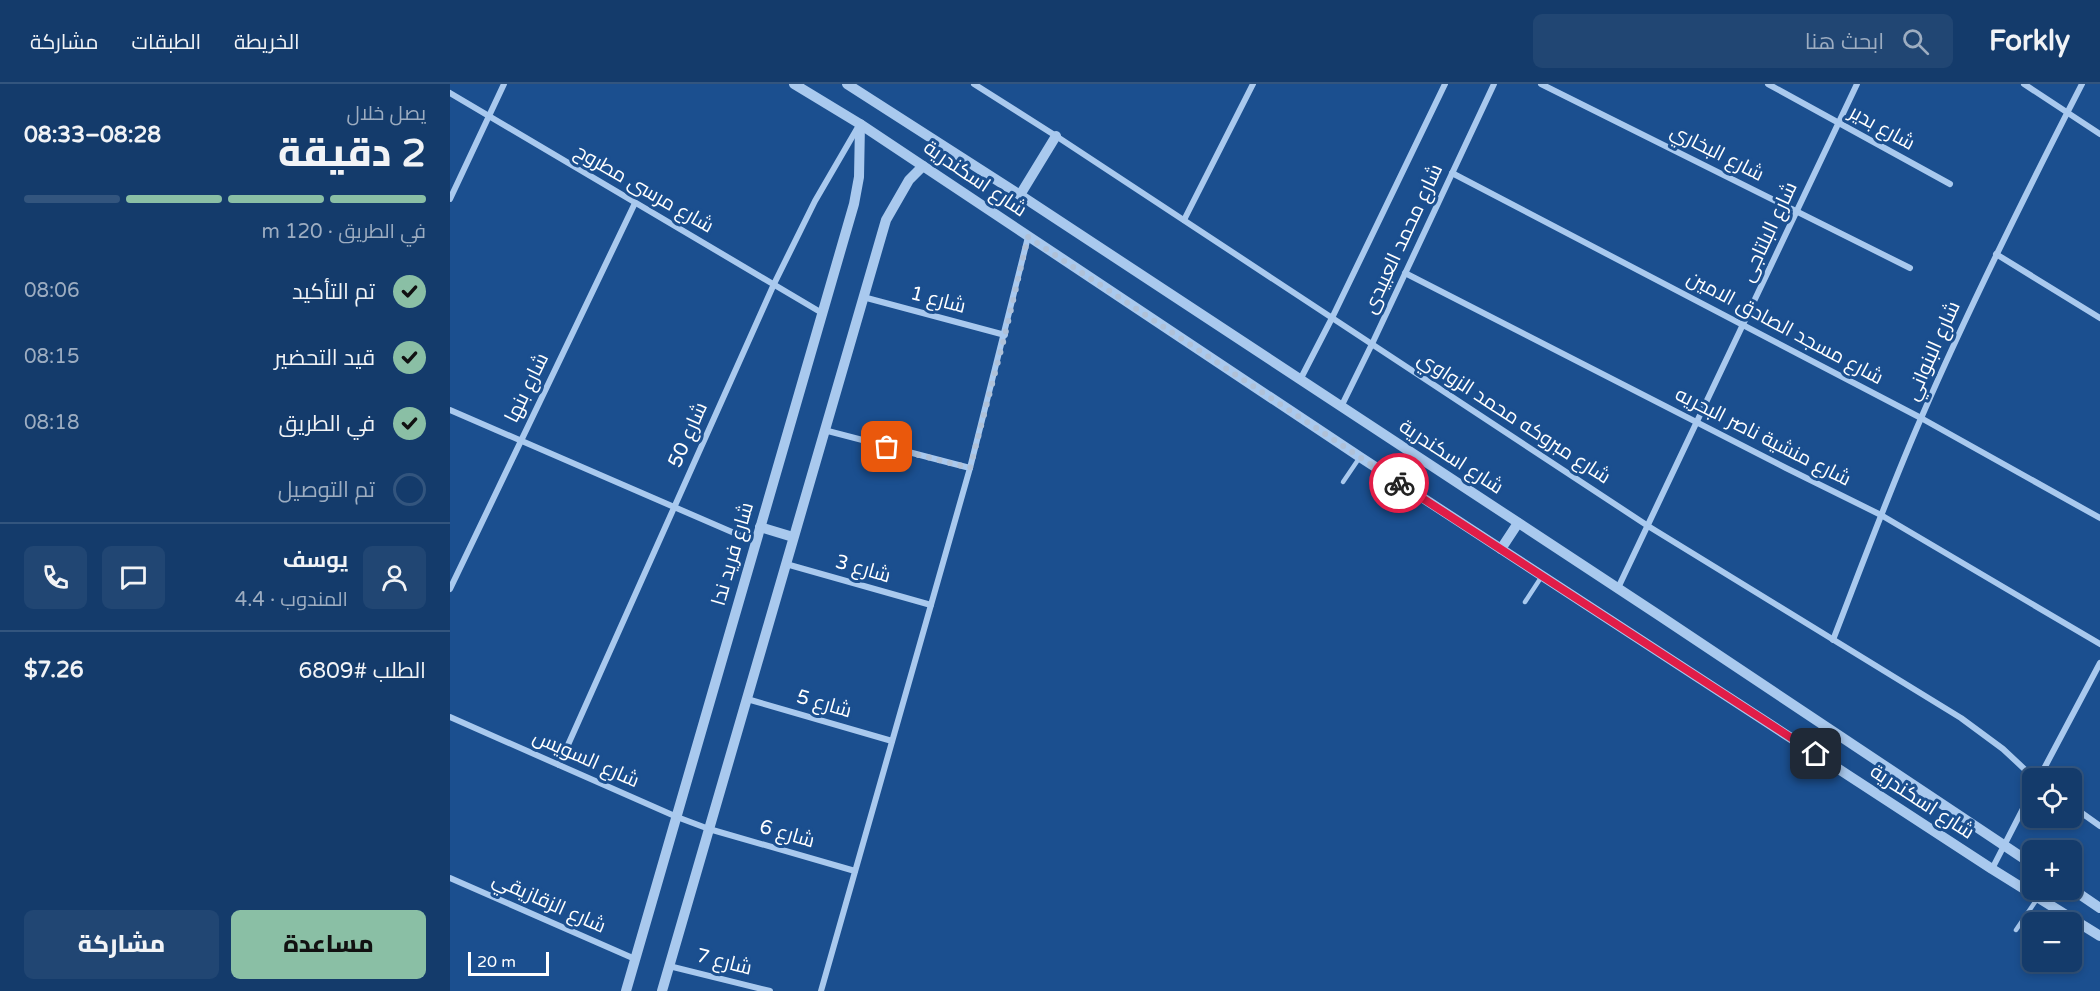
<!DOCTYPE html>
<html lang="ar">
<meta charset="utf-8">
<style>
:root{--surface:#143b6b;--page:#214673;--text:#f1f3f6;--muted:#9dadc1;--line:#33557e;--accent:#8abfa5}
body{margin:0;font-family:"Varela Round",Cairo,sans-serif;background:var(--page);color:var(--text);direction:rtl;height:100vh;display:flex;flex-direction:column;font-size:22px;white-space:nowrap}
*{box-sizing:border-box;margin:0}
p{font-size:20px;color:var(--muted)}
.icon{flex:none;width:33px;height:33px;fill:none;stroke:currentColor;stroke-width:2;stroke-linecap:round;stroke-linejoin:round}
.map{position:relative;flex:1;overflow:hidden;direction:ltr}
.sheet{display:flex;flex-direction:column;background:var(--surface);width:450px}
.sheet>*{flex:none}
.controls{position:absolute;left:1572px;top:684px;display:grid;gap:12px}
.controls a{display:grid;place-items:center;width:60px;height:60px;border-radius:9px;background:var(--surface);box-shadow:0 3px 9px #0003,0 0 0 2px var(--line);font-size:30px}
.scale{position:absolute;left:18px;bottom:15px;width:81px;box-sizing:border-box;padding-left:6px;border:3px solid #fff;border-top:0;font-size:16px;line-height:21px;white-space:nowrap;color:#fff;-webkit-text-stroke:4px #1b4f8f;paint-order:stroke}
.pin{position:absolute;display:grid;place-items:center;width:51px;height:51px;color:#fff;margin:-26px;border-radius:12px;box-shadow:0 3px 9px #0006}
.courier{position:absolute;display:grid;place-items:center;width:60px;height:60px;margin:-30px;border:4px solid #e11d48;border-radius:50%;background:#fff;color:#222;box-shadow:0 2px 8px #0007}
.headline em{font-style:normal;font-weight:800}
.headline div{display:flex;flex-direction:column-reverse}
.headline{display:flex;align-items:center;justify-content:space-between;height:102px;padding:0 24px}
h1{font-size:39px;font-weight:800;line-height:45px}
.bar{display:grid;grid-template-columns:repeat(4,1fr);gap:9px 6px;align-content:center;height:72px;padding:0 24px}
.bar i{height:8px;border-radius:4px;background:var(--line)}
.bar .current{background:var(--accent)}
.bar p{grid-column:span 4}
.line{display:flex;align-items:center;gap:15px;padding:0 24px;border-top:2px solid var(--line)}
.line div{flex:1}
.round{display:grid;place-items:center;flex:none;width:63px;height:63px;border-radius:9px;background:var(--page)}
ol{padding:0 24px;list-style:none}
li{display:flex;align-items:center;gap:18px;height:66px}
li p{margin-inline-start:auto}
li .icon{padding:6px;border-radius:50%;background:var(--accent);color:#111;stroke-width:4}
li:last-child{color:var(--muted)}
li i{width:33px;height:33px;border:3px solid var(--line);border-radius:50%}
.cta{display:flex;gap:12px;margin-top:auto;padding:12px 24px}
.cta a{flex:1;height:69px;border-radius:9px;background:var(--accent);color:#111;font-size:24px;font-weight:800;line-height:69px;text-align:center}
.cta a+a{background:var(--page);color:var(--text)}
header{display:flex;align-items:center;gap:36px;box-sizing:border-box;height:84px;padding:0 30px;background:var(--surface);border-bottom:2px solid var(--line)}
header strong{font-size:28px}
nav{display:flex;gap:33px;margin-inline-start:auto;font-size:21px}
.search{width:420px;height:54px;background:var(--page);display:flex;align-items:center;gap:15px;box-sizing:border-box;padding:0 21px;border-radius:9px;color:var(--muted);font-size:22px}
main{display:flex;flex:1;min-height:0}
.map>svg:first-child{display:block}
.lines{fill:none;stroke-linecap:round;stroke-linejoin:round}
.service{stroke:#a9c9ee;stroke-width:4.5}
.minor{stroke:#a9c9ee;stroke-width:6}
.tertiary{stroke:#a9c9ee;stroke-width:10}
.done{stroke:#afc1d8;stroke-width:6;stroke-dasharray:0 10.8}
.route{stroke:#e11d48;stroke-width:8}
.labels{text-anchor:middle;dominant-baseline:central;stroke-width:6;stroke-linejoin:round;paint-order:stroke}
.street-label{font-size:20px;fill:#fff;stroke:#1b4f8f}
</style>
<header>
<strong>Forkly</strong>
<div class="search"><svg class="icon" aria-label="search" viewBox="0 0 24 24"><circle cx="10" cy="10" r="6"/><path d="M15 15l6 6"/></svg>ابحث هنا</div>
<nav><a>الخريطة</a><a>الطبقات</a><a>مشاركة</a></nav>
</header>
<main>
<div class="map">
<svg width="1650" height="907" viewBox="0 0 1650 907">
<rect width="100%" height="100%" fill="#1b4f8f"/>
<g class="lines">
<g class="service">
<polyline points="893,398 910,373"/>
<polyline points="1075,518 1092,492"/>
<polyline points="1566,846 1587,815"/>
</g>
<g class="minor">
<polyline points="524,0 606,52 1198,442 1511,634 1553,665 1584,694"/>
<polyline points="1091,0 1460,184"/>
<polyline points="1318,0 1500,100"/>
<polyline points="1574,0 1650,50"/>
<polyline points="0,9 372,229"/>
<polyline points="1002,89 1471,334 1650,434"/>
<polyline points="0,115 54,0"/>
<polyline points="734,136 803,0"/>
<polyline points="1546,170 1650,234"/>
<polyline points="955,189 1336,384 1431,431 1650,560"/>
<polyline points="413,213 555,251"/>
<polyline points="850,296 882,234 995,0"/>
<polyline points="891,323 922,260 1044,0"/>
<polyline points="0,326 305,458"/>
<polyline points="374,346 520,384"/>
<polyline points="336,480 481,521"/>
<polyline points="1168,504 1407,0"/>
<polyline points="0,505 185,119"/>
<path d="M1383 556C1412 481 1440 405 1472 332 1521 219 1576 109 1632 0"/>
<polyline points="297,615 442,657"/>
<polyline points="0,633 227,733 259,745 405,787"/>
<polyline points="109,681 324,200 365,117 408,43"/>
<polyline points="1589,694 1650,579"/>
<polyline points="1622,722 1650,742"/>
<polyline points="1542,785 1582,707"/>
<polyline points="0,794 185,875"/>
<polyline points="219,882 320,907"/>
<polyline points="371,907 520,384 578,153"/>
</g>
<g class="tertiary">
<polyline points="344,0 410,40 910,373 1542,785 1650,852"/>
<polyline points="397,0 570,111 1210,532 1582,780"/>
<polyline points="570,111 606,52"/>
<polyline points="310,443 343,453"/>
<polyline points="1051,465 1068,439"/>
<polyline points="1622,805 1650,824"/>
<polyline points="176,907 404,120 409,93 410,40"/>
<polyline points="212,907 436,136 459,96 473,82"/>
</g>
</g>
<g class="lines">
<polyline class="done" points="437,363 520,384 555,251 578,153 949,399"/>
<polyline class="route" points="949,399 1366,670"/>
</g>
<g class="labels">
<g class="street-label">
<text transform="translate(1432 44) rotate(29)">شارع بدير</text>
<text transform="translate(1267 69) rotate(27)">شارع البخاري</text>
<text transform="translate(525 95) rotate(34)">شارع اسكندرية</text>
<text transform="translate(194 105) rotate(30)">شارع مرسى مطروح</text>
<text transform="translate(1319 148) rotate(-65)">شارع البلتاجى</text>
<text transform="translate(953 155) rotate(-65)">شارع محمد العبيدى</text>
<text transform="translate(488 216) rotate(15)">شارع 1</text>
<text transform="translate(1335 244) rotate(28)">شارع مسجد الصادق الامين</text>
<text transform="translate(1483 267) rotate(-66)">شارع البنواني</text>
<text transform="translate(77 304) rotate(-64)">شارع بنها</text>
<text transform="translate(1064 334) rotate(33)">شارع مبروكه محمد الزواوي</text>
<text transform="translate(238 351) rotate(-66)">شارع 50</text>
<text transform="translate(1313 353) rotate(27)">شارع منشية ناصر البحريه</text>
<text transform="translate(1001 373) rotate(33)">شارع اسكندرية</text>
<text transform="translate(283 470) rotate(-74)">شارع فريد ندا</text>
<text transform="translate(413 485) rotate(16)">شارع 3</text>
<text transform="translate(374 620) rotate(16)">شارع 5</text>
<text transform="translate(136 675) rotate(24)">شارع السويس</text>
<text transform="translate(1472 718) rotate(33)">شارع اسكندرية</text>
<text transform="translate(337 750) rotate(16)">شارع 6</text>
<text transform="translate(99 819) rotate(24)">شارع الزقازيقي</text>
<text transform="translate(274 878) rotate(14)">شارع 7</text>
</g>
</g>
</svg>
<div class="controls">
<a><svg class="icon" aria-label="locate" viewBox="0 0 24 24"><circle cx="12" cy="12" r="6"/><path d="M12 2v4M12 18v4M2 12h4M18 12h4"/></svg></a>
<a>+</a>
<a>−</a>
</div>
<div class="scale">20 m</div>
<div class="pin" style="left:437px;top:363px;background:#ea580c"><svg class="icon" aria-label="bag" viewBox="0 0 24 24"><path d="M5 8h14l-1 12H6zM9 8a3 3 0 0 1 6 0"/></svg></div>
<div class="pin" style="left:1366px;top:670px;background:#1f2937"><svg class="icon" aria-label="home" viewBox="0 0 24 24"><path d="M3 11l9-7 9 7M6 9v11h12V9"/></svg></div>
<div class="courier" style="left:949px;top:399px"><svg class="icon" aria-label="bike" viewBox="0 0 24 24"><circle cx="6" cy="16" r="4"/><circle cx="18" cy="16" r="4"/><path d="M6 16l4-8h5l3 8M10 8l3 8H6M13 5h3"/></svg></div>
</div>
<section class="sheet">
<div class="headline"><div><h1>2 دقيقة</h1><p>يصل خلال</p></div><em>08:28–08:33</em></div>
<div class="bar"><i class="current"></i><i class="current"></i><i class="current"></i><i></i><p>في الطريق · 120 m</p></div>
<ol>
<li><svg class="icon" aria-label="check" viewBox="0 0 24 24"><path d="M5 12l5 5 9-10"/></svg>تم التأكيد<p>08:06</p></li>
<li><svg class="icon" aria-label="check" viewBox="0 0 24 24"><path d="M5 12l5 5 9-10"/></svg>قيد التحضير<p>08:15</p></li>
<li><svg class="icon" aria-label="check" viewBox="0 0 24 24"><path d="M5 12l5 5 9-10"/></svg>في الطريق<p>08:18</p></li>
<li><i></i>تم التوصيل</li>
</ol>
<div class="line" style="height:108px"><a class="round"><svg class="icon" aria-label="person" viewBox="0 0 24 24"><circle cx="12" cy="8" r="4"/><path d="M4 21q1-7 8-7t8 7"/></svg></a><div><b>يوسف</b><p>المندوب · 4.4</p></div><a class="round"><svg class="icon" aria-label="chat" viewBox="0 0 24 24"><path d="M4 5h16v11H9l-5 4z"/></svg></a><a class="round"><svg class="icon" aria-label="phone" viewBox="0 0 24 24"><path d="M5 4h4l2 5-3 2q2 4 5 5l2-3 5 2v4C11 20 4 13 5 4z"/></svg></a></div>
<div class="line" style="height:78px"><div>الطلب #6809</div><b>$7.26</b></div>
<div class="cta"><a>مساعدة</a><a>مشاركة</a></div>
</section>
</main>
